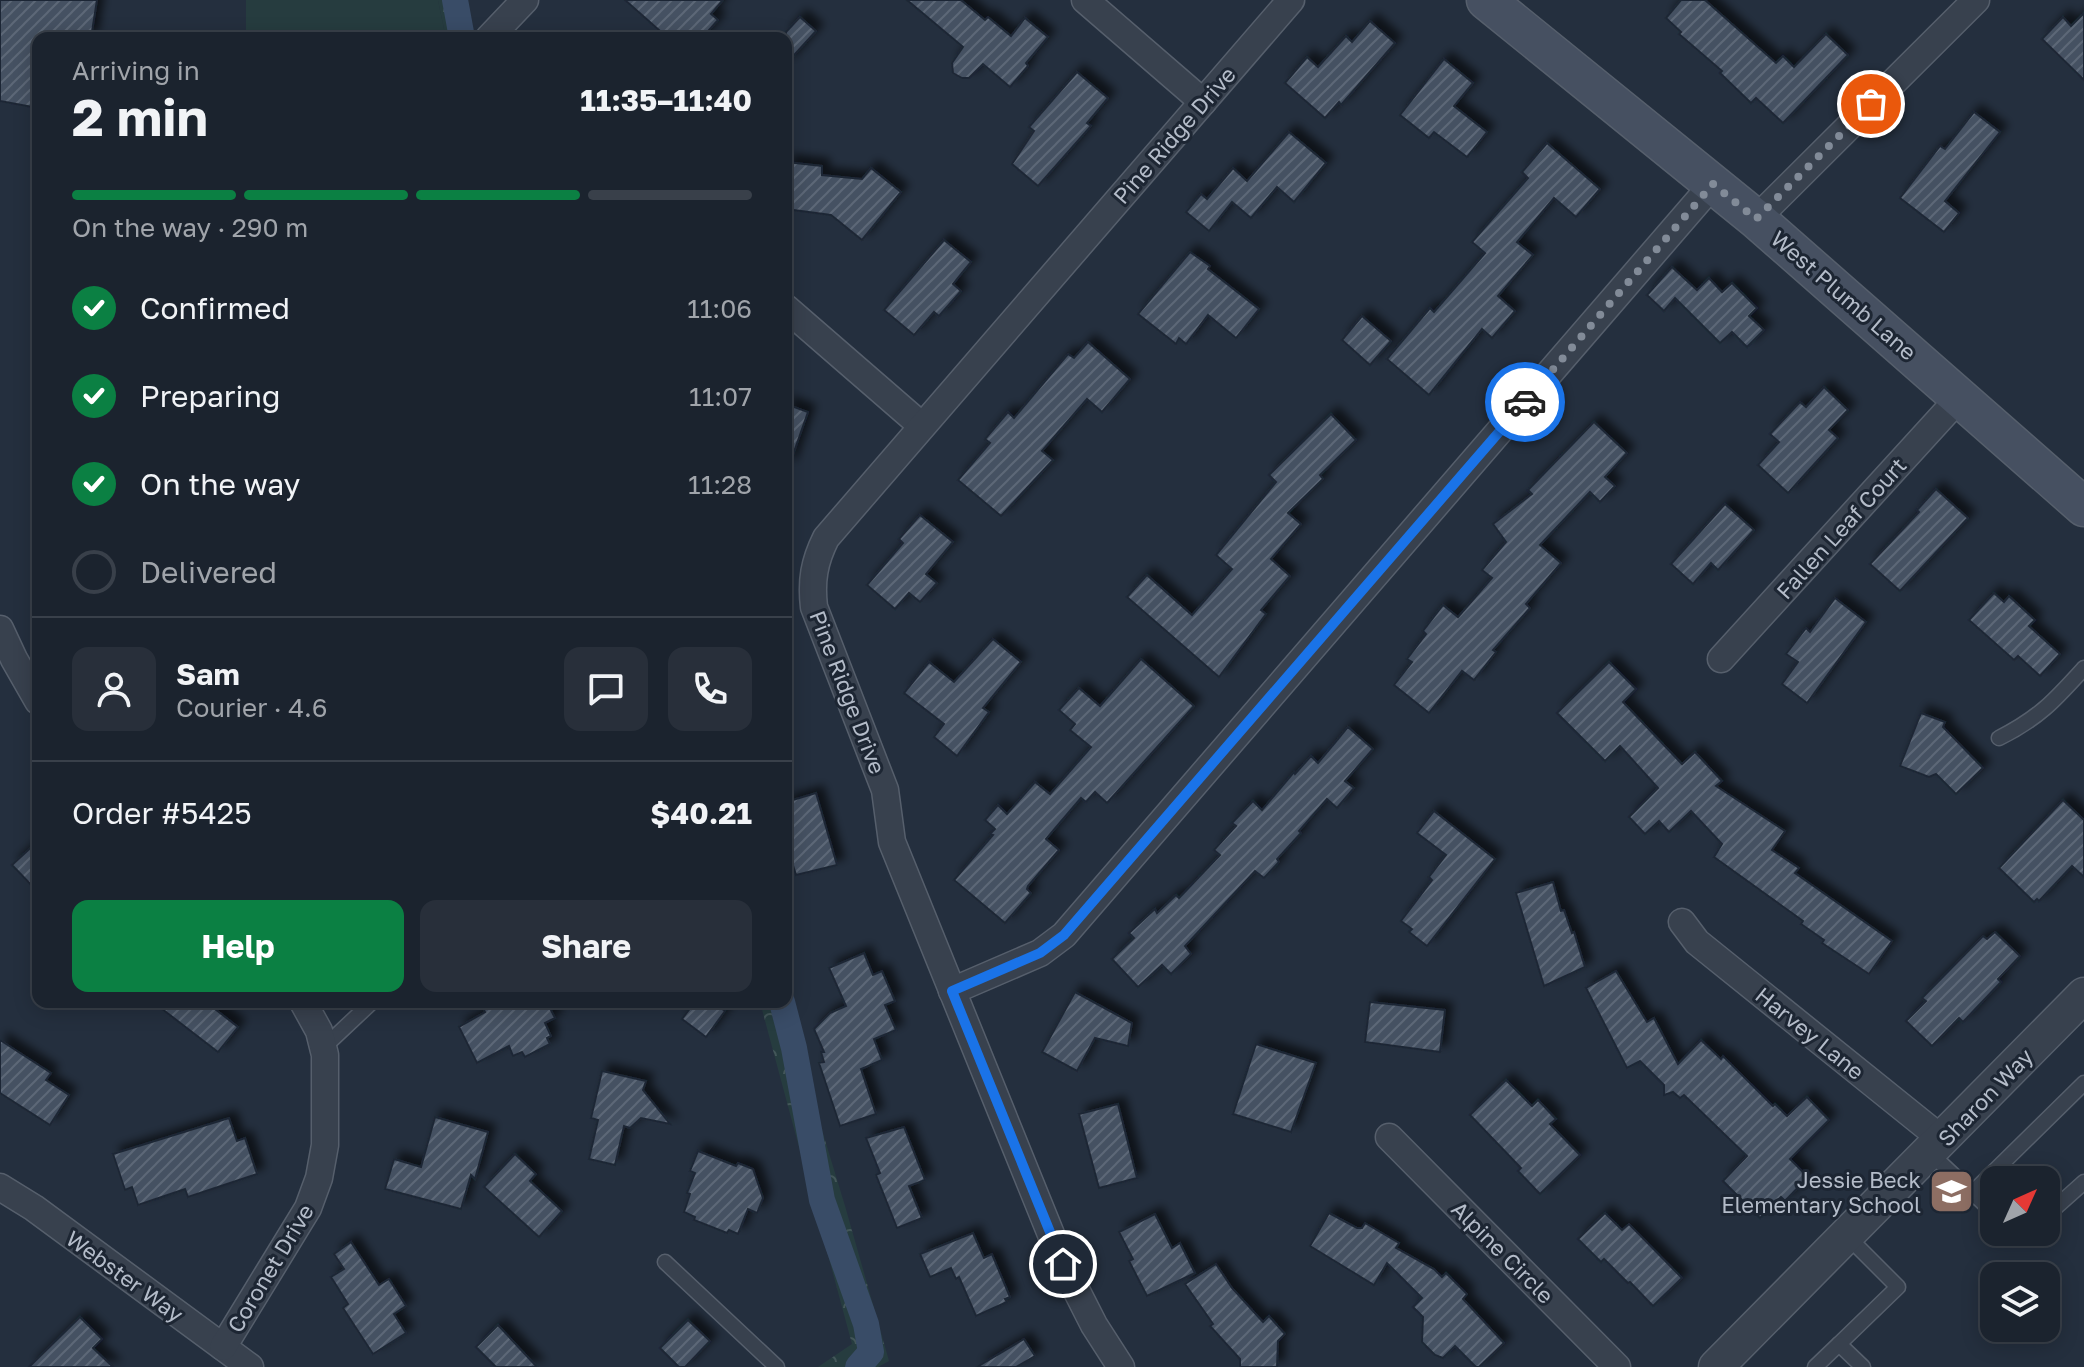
<!DOCTYPE html>
<meta charset="utf-8">
<style>
:root{--surface:#1b232e;--page:#282f3a;--text:#f1f3f6;--muted:#a0a4aa;--line:#39404a;--accent:#0b8043}
body{margin:0;font-family:"Golos Text",sans-serif;background:var(--page);color:var(--text);height:100vh;display:flex;flex-direction:column;font-size:30px;white-space:nowrap}
*{box-sizing:border-box;margin:0}
p{font-size:26px;color:var(--muted)}
.icon{flex:none;width:44px;height:44px;fill:none;stroke:currentColor;stroke-width:2;stroke-linecap:round;stroke-linejoin:round}
.map{position:relative;flex:1;overflow:hidden}
.drawer{position:absolute;left:32px;top:32px;width:760px;height:976px;display:flex;flex-direction:column;background:var(--surface);border-radius:16px;box-shadow:0 4px 20px #0003,0 0 0 2px var(--line)}
.drawer>*{flex:none}
.needle{width:52px;rotate:45deg}
.controls{position:absolute;left:1980px;top:1166px;display:grid;gap:16px}
.controls a{display:grid;place-items:center;width:80px;height:80px;border-radius:16px;background:var(--surface);box-shadow:0 4px 20px #0003,0 0 0 2px var(--line);font-size:40px}
.pin{position:absolute;display:grid;place-items:center;width:68px;height:68px;color:#fff;margin:-34px;border:4px solid #fff;border-radius:50%;box-shadow:0 2px 8px #0007}
.courier{position:absolute;display:grid;place-items:center;width:80px;height:80px;margin:-40px;border:6px solid #1a73e8;border-radius:50%;background:#fff;color:#222;box-shadow:0 2px 10px #0007}
.headline em{font-style:normal;font-weight:700}
.headline div{display:flex;flex-direction:column-reverse}
.headline{display:flex;align-items:center;justify-content:space-between;height:136px;padding:0 40px}
h1{font-size:52px;font-weight:700;line-height:60px}
.bar{display:grid;grid-template-columns:repeat(4,1fr);gap:12px 8px;align-content:center;height:96px;padding:0 40px}
.bar i{height:10px;border-radius:6px;background:var(--line)}
.bar .selected{background:var(--accent)}
.bar p{grid-column:span 4}
.line{display:flex;align-items:center;gap:20px;padding:0 40px;border-top:2px solid var(--line)}
.line div{flex:1}
.round{display:grid;place-items:center;flex:none;width:84px;height:84px;border-radius:16px;background:var(--page)}
ol{padding:0 40px;list-style:none}
li{display:flex;align-items:center;gap:24px;height:88px}
li p{margin-inline-start:auto}
li .icon{padding:8px;border-radius:50%;background:var(--accent);color:#fff;stroke-width:4}
li:last-child{color:var(--muted)}
li i{width:44px;height:44px;border:4px solid var(--line);border-radius:50%}
.cta{display:flex;gap:16px;margin-top:auto;padding:16px 40px}
.cta a{flex:1;height:92px;border-radius:16px;background:var(--accent);color:#fff;font-size:32px;font-weight:700;line-height:92px;text-align:center}
.cta a+a{background:var(--page);color:var(--text)}
.map>svg:first-child{display:block}
.green{fill:#263c3f}
.forest{fill:url(#forest-crowns)}
.lines{fill:none;stroke-linecap:round;stroke-linejoin:round}
.canal{stroke:#394c67;stroke-width:26}
.building{fill:url(#building-hatch);stroke:#1f2835;stroke-width:2;filter:url(#shadow)}
.service-casing{stroke:#565f6c;stroke-width:17}
.minor-casing{stroke:#565f6c;stroke-width:29}
.tertiary-casing{stroke:#565f6c;stroke-width:37}
.secondary-casing{stroke:#565f6c;stroke-width:41}
.service{stroke:#38414e;stroke-width:14}
.minor{stroke:#38414e;stroke-width:26}
.tertiary{stroke:#38414e;stroke-width:34}
.secondary{stroke:#465061;stroke-width:38}
.done{stroke:#828b98;stroke-width:8;stroke-dasharray:0 14.4}
.route{stroke:#1a73e8;stroke-width:10}
.labels{text-anchor:middle;dominant-baseline:central;stroke-width:6;stroke-linejoin:round;paint-order:stroke}
.street-label{font-size:22px;fill:#b4bcc9;stroke:#1d2633}
.poi-label{font-size:22px;fill:#b4bcc9;stroke:#1d2633;text-anchor:end}
</style>
<div class="map">
<svg width="2084" height="1367" viewBox="0 0 2084 1367">
<defs>
<pattern id="forest-crowns" width="20" height="18" patternUnits="userSpaceOnUse" patternTransform="scale(2)"><rect width="20" height="18" fill="#263c3f"/><path d="M2 6a3 3 0 1 1 6 0M12 15a3 3 0 1 1 6 0" fill="none" stroke="#435659"/></pattern>
<pattern id="building-hatch" width="6" height="6" patternUnits="userSpaceOnUse" patternTransform="scale(2)"><rect width="6" height="6" fill="#455162"/><path d="M-1 1l2-2M0 6l6-6M5 7l2-2" fill="none" stroke="#5d6877"/></pattern>
<filter id="shadow"><feDropShadow dx="7" dy="-7" stdDeviation="4" flood-color="#0009"/></filter>
</defs>
<rect width="100%" height="100%" fill="#242f3e"/>
<polygon class="green" points="246,0 438,0 446,38 246,38"/>
<g class="forest">
<polygon points="438,0 462,0 468,38 446,38"/>
<polygon points="760,1002 783,1002 845,1206 889,1361 878,1367 818,1367 852,1344"/>
</g>
<g class="lines">
<g class="canal">
<polyline points="455,0 462,38"/>
<polyline points="782,1002 794,1048 822,1200 866,1324 871,1352 858,1367"/>
</g>
</g>
<g class="building">
<polygon points="0,0 97,0 91,38 38,38 38,108 0,101"/>
<polygon points="625,0 723,0 711,14 718,20 702,38 668,38"/>
<polygon points="907,0 961,0 985,20 988,17 1011,36 1025,18 1048,37 1026,63 1028,66 1010,87 983,64 969,78 962,78 953,73 952,63 963,47"/>
<polygon points="1681,0 1705,0 1776,63 1783,56 1794,67 1826,34 1848,55 1783,123 1756,98 1751,103 1720,73 1722,71 1679,34 1681,32 1666,18"/>
<polygon points="2084,13 2084,80 2042,39 2063,17 2071,26"/>
<polygon points="800,17 816,31 786,64 786,32"/>
<polygon points="1370,21 1395,43 1341,105 1339,102 1325,118 1285,83 1307,57 1318,67 1346,36 1352,42"/>
<polygon points="1444,59 1473,83 1454,106 1487,132 1467,157 1434,132 1429,138 1400,115"/>
<polygon points="1077,72 1108,98 1087,123 1091,126 1038,186 1012,164 1034,131 1029,127"/>
<polygon points="1974,112 2000,132 1945,201 1959,213 1944,232 1900,198 1940,146 1945,149"/>
<polygon points="1289,132 1326,163 1294,202 1277,187 1251,218 1232,202 1209,231 1186,212 1201,194 1207,199 1233,168 1247,181"/>
<polygon points="1547,143 1600,189 1576,217 1554,198 1517,242 1533,255 1498,296 1515,311 1492,338 1482,329 1429,395 1387,359 1430,308 1434,312 1485,253 1472,242 1528,178 1522,172"/>
<polygon points="786,162 822,166 822,175 862,179 871,168 901,192 862,240 831,215 786,209"/>
<polygon points="944,240 971,262 953,284 961,291 939,316 934,312 914,335 884,310"/>
<polygon points="1190,252 1210,266 1208,269 1259,309 1236,338 1208,315 1186,344 1179,338 1176,344 1138,314"/>
<polygon points="1672,267 1697,290 1709,278 1722,292 1732,283 1757,308 1749,316 1764,330 1747,347 1732,332 1720,343 1675,298 1664,311 1647,295"/>
<polygon points="1362,316 1391,341 1370,365 1342,340"/>
<polygon points="1088,342 1130,379 1102,412 1087,399 1042,451 1053,460 1001,516 958,480 990,443 985,439 1008,412 1014,418 1068,354 1074,358"/>
<polygon points="1824,387 1848,410 1829,430 1838,438 1788,493 1758,465 1779,442 1770,434 1800,402 1806,407"/>
<polygon points="786,404 808,412 789,466 786,465"/>
<polygon points="1331,414 1356,440 1320,475 1323,479 1288,513 1301,524 1271,559 1290,576 1261,610 1266,614 1219,677 1127,597 1147,575 1192,615 1232,569 1216,555 1276,482 1269,475"/>
<polygon points="1594,422 1627,453 1605,477 1615,486 1600,502 1590,492 1540,545 1561,563 1526,604 1530,608 1493,650 1496,652 1474,680 1462,671 1429,713 1394,685 1412,662 1407,659 1426,634 1423,631 1443,605 1458,617 1492,578 1482,570 1506,542 1493,524 1532,494 1528,490"/>
<polygon points="1936,489 1968,518 1900,591 1870,564 1919,512 1917,510"/>
<polygon points="1725,504 1754,530 1718,570 1711,563 1693,584 1671,564"/>
<polygon points="920,515 953,542 926,574 937,583 920,602 909,593 895,609 867,585 903,543 899,539"/>
<polygon points="1994,593 2004,602 2009,596 2035,620 2029,626 2060,654 2040,676 2018,656 2014,660 1969,620"/>
<polygon points="1835,598 1866,622 1807,703 1782,684 1798,662 1786,654 1806,628 1810,632"/>
<polygon points="993,639 1021,662 983,708 989,712 957,756 934,737 944,724 904,693 929,662 954,682"/>
<polygon points="1141,659 1194,706 1107,803 1095,792 1086,802 1081,798 1046,839 1059,850 1028,886 1027,889 1031,893 1005,923 954,880 993,835 990,834 995,829 985,820 998,805 1007,814 1035,782 1050,794 1091,747 1070,730 1075,724 1059,710 1079,688 1100,706"/>
<polygon points="1609,662 1636,689 1623,702 1682,764 1695,752 1722,781 1716,786 1785,831 1772,850 1799,868 1795,873 1892,941 1869,974 1822,943 1824,940 1801,924 1803,921 1714,857 1722,844 1691,811 1669,832 1659,821 1645,834 1629,817 1658,788 1620,746 1605,761 1557,713"/>
<polygon points="1921,713 1945,722 1943,727 1983,768 1956,794 1936,774 1929,777 1900,766"/>
<polygon points="1348,727 1373,749 1345,781 1354,788 1337,808 1327,799 1299,831 1301,833 1277,859 1279,862 1264,878 1255,871 1185,946 1191,954 1171,974 1162,965 1138,987 1112,959 1134,938 1129,933 1155,909 1157,913 1176,895 1179,898 1220,855 1214,850 1236,826 1232,823 1253,801 1262,810 1294,772 1295,774 1311,756 1318,763"/>
<polygon points="816,793 837,865 796,875 786,843 786,838 793,836 786,815 786,802"/>
<polygon points="2063,800 2084,820 2084,877 2072,866 2039,901 2037,899 2034,902 1999,868"/>
<polygon points="1434,811 1495,859 1427,946 1409,932 1412,929 1401,921 1432,880 1429,877 1446,855 1417,833"/>
<polygon points="38,841 38,892 12,865"/>
<polygon points="1553,882 1561,911 1564,910 1572,933 1574,932 1585,967 1544,986 1516,893"/>
<polygon points="1995,932 2020,956 1998,979 2001,982 1963,1022 1959,1018 1932,1046 1906,1021 1926,1001 1922,998 1983,936 1987,939"/>
<polygon points="864,953 873,975 882,971 895,1001 885,1005 896,1030 874,1039 882,1060 861,1069 876,1114 840,1126 819,1063 824,1062 821,1052 824,1052 814,1029 830,1013 846,1006 829,968"/>
<polygon points="1616,971 1647,1022 1654,1018 1678,1064 1701,1040 1721,1059 1723,1056 1773,1106 1775,1104 1787,1116 1807,1097 1829,1120 1790,1159 1808,1177 1785,1201 1781,1197 1760,1218 1723,1181 1747,1156 1684,1095 1680,1098 1673,1092 1664,1095 1664,1085 1640,1061 1627,1068 1586,988"/>
<polygon points="1075,992 1132,1023 1128,1046 1095,1038 1077,1071 1042,1052"/>
<polygon points="153,1002 206,1002 238,1027 218,1052"/>
<polygon points="480,1002 547,1002 555,1018 545,1023 551,1036 547,1038 550,1044 525,1057 522,1052 513,1056 509,1046 477,1063 459,1027 485,1012"/>
<polygon points="695,1002 713,1002 725,1011 706,1037 682,1019"/>
<polygon points="1370,1002 1445,1010 1440,1052 1365,1042"/>
<polygon points="0,1040 51,1073 46,1080 69,1095 50,1125 0,1093"/>
<polygon points="1256,1044 1316,1063 1291,1132 1233,1114"/>
<polygon points="602,1071 646,1081 643,1090 670,1124 641,1118 630,1128 624,1126 615,1165 589,1159 598,1120 591,1118"/>
<polygon points="1506,1080 1532,1106 1538,1100 1556,1119 1550,1124 1580,1155 1540,1194 1518,1171 1521,1168 1470,1115"/>
<polygon points="1118,1104 1137,1178 1099,1188 1079,1114"/>
<polygon points="435,1117 488,1132 475,1179 471,1175 461,1209 385,1189 394,1159 421,1167"/>
<polygon points="229,1118 237,1141 245,1138 257,1174 188,1197 185,1189 138,1205 132,1187 125,1190 113,1154"/>
<polygon points="904,1127 925,1180 909,1186 922,1218 897,1228 876,1175 880,1173 866,1138"/>
<polygon points="698,1151 736,1166 738,1163 753,1169 763,1198 757,1213 748,1209 738,1234 729,1230 727,1233 694,1220 695,1217 684,1212 690,1194 687,1193 695,1173 690,1171"/>
<polygon points="515,1154 536,1174 530,1181 562,1211 539,1237 484,1187"/>
<polygon points="1329,1213 1357,1228 1362,1228 1365,1223 1399,1243 1396,1248 1434,1269 1442,1277 1446,1273 1467,1294 1463,1299 1504,1343 1479,1367 1476,1367 1455,1346 1443,1358 1435,1355 1422,1342 1423,1317 1413,1307 1422,1298 1387,1263 1374,1285 1310,1246"/>
<polygon points="1605,1213 1622,1230 1629,1224 1682,1278 1653,1306 1630,1282 1628,1283 1604,1259 1601,1262 1578,1239"/>
<polygon points="1155,1214 1172,1248 1180,1243 1195,1273 1147,1296 1129,1261 1133,1259 1119,1232"/>
<polygon points="973,1233 984,1258 992,1254 1010,1297 1005,1299 1007,1302 976,1316 959,1277 956,1279 951,1268 930,1277 920,1254"/>
<polygon points="351,1242 379,1285 389,1279 406,1306 394,1314 406,1333 373,1354 343,1308 348,1304 331,1277 344,1269 334,1254"/>
<polygon points="1216,1264 1232,1288 1263,1322 1269,1316 1285,1334 1278,1341 1277,1367 1240,1367 1240,1359 1210,1326 1213,1324 1185,1284"/>
<polygon points="80,1317 102,1339 93,1348 113,1367 29,1367"/>
<polygon points="688,1320 710,1341 685,1367 679,1367 660,1348"/>
<polygon points="498,1325 537,1367 496,1367 476,1347"/>
<polygon points="1024,1339 1035,1356 1016,1367 977,1367"/>
</g>
<g class="lines">
<defs>
<g id="service">
<path d="M1999 738C2039 718 2055 700 2084 668"/>
<polyline points="323,1048 372,1002"/>
<polyline points="1930,1153 1994,1213"/>
<polyline points="1972,1193 2084,1083"/>
<polyline points="2046,1216 2084,1182"/>
<polyline points="665,1262 777,1367"/>
<polyline points="1839,1344 1898,1287 1847,1236"/>
<polyline points="1815,1367 1839,1344 1863,1367"/>
</g>
<g id="minor">
<polyline points="1085,0 1203,102"/>
<polyline points="489,38 525,0"/>
<polyline points="1756,219 1976,0"/>
<polyline points="786,308 922,426"/>
<polyline points="0,629 14,659 38,701"/>
<polyline points="1721,659 1960,397"/>
<polyline points="1682,922 1697,942 1943,1140"/>
<polyline points="952,991 1040,953 1064,935 1713,184"/>
<polyline points="1389,1137 1617,1367"/>
<polyline points="0,1187 34,1208 250,1367"/>
<polyline points="223,1347 308,1208 319,1178 325,1145 325,1055 319,1031 303,1002"/>
<path d="M1121 1367 1094 1325 1063 1264 892 842 885 790 814 607C811 581 814 562 826 538L1291 0"/>
</g>
<polyline id="tertiary" points="1716,1367 2084,995"/>
<polyline id="secondary" points="1486,0 1756,219 2084,507"/>
</defs>
<use href="#service" class="service-casing"/>
<use href="#minor" class="minor-casing"/>
<use href="#tertiary" class="tertiary-casing"/>
<use href="#secondary" class="secondary-casing"/>
<use href="#service" class="service"/>
<use href="#minor" class="minor"/>
<use href="#tertiary" class="tertiary"/>
<use href="#secondary" class="secondary"/>
</g>
<g class="lines">
<polyline class="done" points="1525,402 1713,184 1756,219 1871,104"/>
<polyline class="route" points="1063,1264 952,991 1040,953 1064,935 1525,402"/>
</g>
<defs>
<symbol id="school-square" viewBox="-11 -11 22 22"><rect x="-9" y="-9" width="18" height="18" rx="4" fill="#8d6e63" stroke="#1d2633"/><path d="M0-5L7-2L0 1L-7-2ZM-4 1L0 2.5L4 1V4Q0 6-4 4Z" fill="#fff"/></symbol>
</defs>
<g fill-rule="evenodd">
<use href="#school-square" x="1926" y="1166" width="51" height="51"/>
</g>
<g class="labels">
<g class="street-label">
<text transform="translate(1174 135) rotate(-49)">Pine Ridge Drive</text>
<text transform="translate(1844 295) rotate(41)">West Plumb Lane</text>
<text transform="translate(1841 528) rotate(-48)">Fallen Leaf Court</text>
<text transform="translate(848 692) rotate(69)">Pine Ridge Drive</text>
<text transform="translate(1810 1033) rotate(39)">Harvey Lane</text>
<text transform="translate(1985 1097) rotate(-46)">Sharon Way</text>
<text transform="translate(1503 1252) rotate(45)">Alpine Circle</text>
<text transform="translate(270 1268) rotate(-59)">Coronet Drive</text>
<text transform="translate(125 1276) rotate(36)">Webster Way</text>
</g>
<g class="poi-label">
<text x="1921" y="1179">Jessie Beck<tspan x="1921" dy="25">Elementary School</tspan></text>
</g>
</g>
</svg>
<div class="controls">
<a><svg class="needle" viewBox="-14 -14 28 28"><path d="M0-13l5 13h-10z" fill="#e53935"/><path d="M0 13l5-13h-10z" fill="#a0a4aa"/></svg></a>
<a><svg class="icon" aria-label="layers" viewBox="0 0 24 24"><path d="M12 4l9 5-9 5-9-5zM3 14l9 5 9-5"/></svg></a>
</div>
<div class="pin" style="left:1871px;top:104px;background:#ea580c"><svg class="icon" aria-label="bag" viewBox="0 0 24 24"><path d="M5 8h14l-1 12H6zM9 8a3 3 0 0 1 6 0"/></svg></div>
<div class="pin" style="left:1063px;top:1264px;background:#1f2937"><svg class="icon" aria-label="home" viewBox="0 0 24 24"><path d="M3 11l9-7 9 7M6 9v11h12V9"/></svg></div>
<div class="courier" style="left:1525px;top:402px"><svg class="icon" aria-label="car" viewBox="0 0 24 24"><path d="M5 17H2v-5l4-1 3-4h7l3 4 3 1v5h-3M9 17h6M6 11h13"/><circle cx="7" cy="17" r="2"/><circle cx="17" cy="17" r="2"/></svg></div>
<section class="drawer">
<div class="headline"><div><h1>2 min</h1><p>Arriving in</p></div><em>11:35–11:40</em></div>
<div class="bar"><i class="selected"></i><i class="selected"></i><i class="selected"></i><i></i><p>On the way · 290 m</p></div>
<ol>
<li><svg class="icon" aria-label="check" viewBox="0 0 24 24"><path d="M5 12l5 5 9-10"/></svg>Confirmed<p>11:06</p></li>
<li><svg class="icon" aria-label="check" viewBox="0 0 24 24"><path d="M5 12l5 5 9-10"/></svg>Preparing<p>11:07</p></li>
<li><svg class="icon" aria-label="check" viewBox="0 0 24 24"><path d="M5 12l5 5 9-10"/></svg>On the way<p>11:28</p></li>
<li><i></i>Delivered</li>
</ol>
<div class="line" style="height:144px"><a class="round"><svg class="icon" aria-label="person" viewBox="0 0 24 24"><circle cx="12" cy="8" r="4"/><path d="M4 21q1-7 8-7t8 7"/></svg></a><div><b>Sam</b><p>Courier · 4.6</p></div><a class="round"><svg class="icon" aria-label="chat" viewBox="0 0 24 24"><path d="M4 5h16v11H9l-5 4z"/></svg></a><a class="round"><svg class="icon" aria-label="phone" viewBox="0 0 24 24"><path d="M5 4h4l2 5-3 2q2 4 5 5l2-3 5 2v4C11 20 4 13 5 4z"/></svg></a></div>
<div class="line" style="height:104px"><div>Order #5425</div><b>$40.21</b></div>
<div class="cta"><a>Help</a><a>Share</a></div>
</section>
</div>
